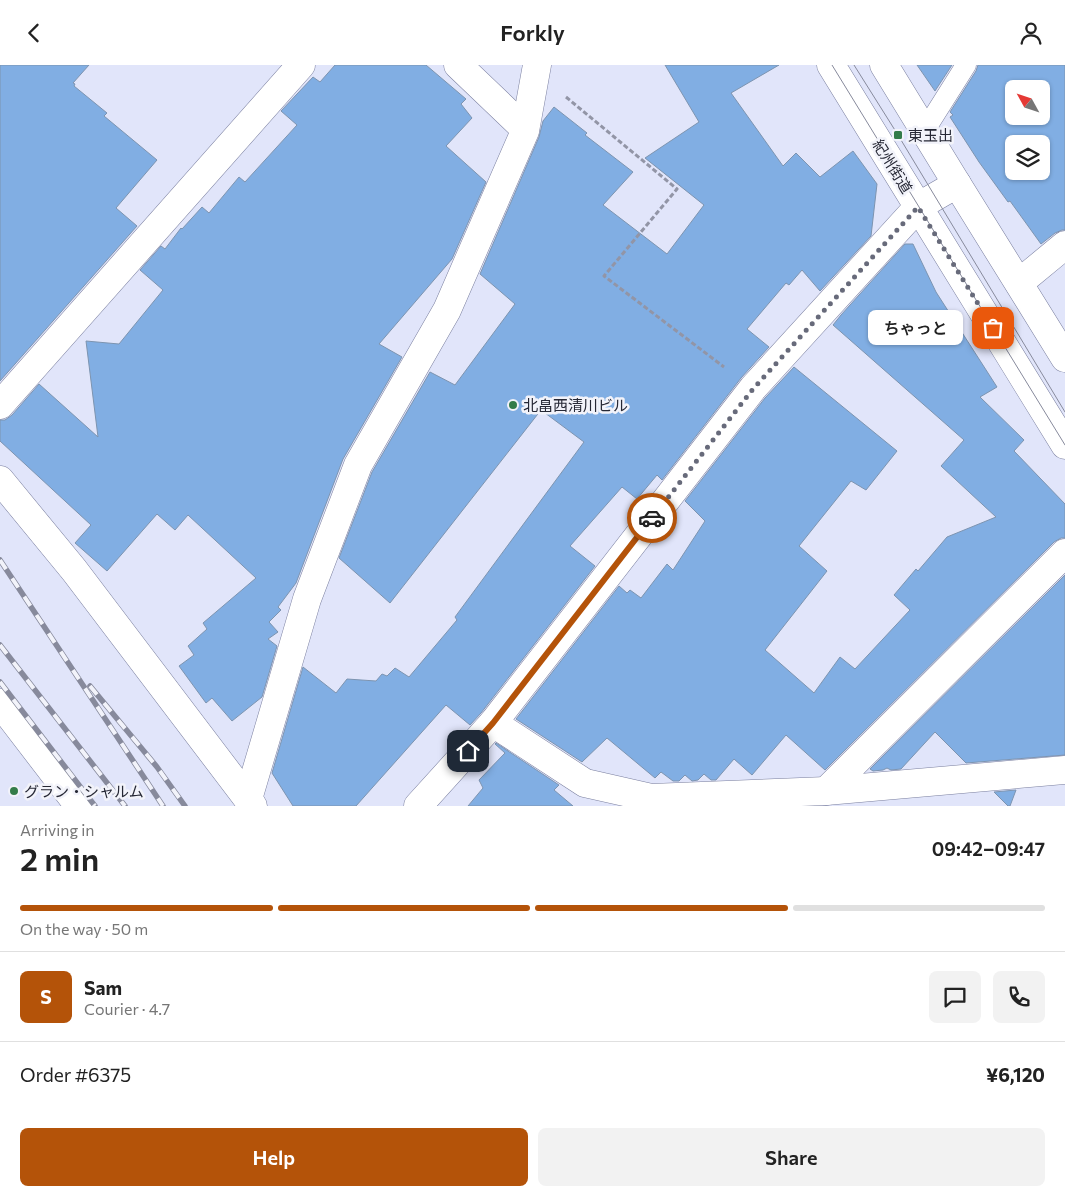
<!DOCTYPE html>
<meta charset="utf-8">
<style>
:root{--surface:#fff;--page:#f2f2f2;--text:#222;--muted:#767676;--line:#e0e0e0;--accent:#b45309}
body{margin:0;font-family:Commissioner,"Noto Sans JP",sans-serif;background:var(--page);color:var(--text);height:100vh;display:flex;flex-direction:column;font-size:19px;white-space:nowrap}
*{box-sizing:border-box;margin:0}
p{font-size:16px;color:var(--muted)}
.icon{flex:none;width:28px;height:28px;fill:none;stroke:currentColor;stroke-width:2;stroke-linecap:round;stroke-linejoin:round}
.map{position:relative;height:741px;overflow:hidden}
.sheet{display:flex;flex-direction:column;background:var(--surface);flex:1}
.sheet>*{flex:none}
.needle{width:32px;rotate:310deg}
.controls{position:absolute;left:1005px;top:15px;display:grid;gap:10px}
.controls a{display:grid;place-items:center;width:45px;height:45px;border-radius:8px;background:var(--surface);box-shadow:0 1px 4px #0004;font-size:25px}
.pin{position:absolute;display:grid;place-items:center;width:42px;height:42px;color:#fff;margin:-21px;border-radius:10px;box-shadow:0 2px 8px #0006}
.courier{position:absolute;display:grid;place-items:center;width:50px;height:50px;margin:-25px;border:4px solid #b45309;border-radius:50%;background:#fff;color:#222;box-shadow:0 1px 6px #0007}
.bubble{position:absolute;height:35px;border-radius:8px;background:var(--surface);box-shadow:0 1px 4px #0004;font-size:16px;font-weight:600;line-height:35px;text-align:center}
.summary em{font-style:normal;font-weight:600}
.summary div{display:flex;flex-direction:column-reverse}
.summary{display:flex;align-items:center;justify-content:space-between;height:85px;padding:0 20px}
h1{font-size:32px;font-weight:600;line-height:38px}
.bar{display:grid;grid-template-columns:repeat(4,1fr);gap:8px 5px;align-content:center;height:60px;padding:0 20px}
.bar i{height:6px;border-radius:4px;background:var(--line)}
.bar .active{background:var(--accent)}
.bar p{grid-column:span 4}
.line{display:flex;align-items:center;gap:12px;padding:0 20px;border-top:1px solid var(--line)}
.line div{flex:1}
.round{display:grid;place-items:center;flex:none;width:52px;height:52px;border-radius:8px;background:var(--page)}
.primary-button{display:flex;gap:10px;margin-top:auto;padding:10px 20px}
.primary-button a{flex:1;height:58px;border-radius:8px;background:var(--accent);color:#fff;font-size:20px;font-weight:600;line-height:58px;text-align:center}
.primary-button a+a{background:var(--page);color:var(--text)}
header{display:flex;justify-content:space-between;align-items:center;height:65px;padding:0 20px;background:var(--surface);font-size:22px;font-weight:600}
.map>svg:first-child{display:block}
.building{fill:#81aee3;stroke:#7d94b0;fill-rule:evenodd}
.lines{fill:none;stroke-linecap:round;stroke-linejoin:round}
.lane-casing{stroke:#7a7f9f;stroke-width:21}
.street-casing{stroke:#7a7f9f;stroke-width:29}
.path{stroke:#9295a6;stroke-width:3;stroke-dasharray:5 2.5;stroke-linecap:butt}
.lane{stroke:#fff;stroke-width:20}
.street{stroke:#fff;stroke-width:28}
.tram{stroke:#878a9c;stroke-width:1}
.rail-casing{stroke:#878a9c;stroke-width:5.5}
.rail{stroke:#f2f3fa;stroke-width:4;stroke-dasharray:11;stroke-linecap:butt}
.done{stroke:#676a7a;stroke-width:5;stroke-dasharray:0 9}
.route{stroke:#b45309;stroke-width:6}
.poi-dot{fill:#337c49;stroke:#f2f3fa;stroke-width:2}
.labels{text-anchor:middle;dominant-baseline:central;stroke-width:5;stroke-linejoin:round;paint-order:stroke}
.poi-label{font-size:15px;fill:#262835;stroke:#f2f3fa;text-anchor:start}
.street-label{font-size:15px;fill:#262835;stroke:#f2f3fa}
</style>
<header><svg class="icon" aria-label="back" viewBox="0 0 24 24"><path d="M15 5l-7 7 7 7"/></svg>Forkly<svg class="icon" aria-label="person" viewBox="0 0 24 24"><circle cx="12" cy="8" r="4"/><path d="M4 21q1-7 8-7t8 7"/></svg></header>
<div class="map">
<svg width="1065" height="741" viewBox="0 0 1065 741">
<rect width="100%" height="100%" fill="#e1e5fa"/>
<g class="building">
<polygon points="0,0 89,0 73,18 75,19 74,21 107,48 104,51 157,95 116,143 137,161 0,316"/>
<polygon points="335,0 426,0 466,34 461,39 472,53 446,81 486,117 452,194 379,279 402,292 343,394 296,518 278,542 281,545 269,557 278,567 268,574 277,581 262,632 232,656 212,633 206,638 179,601 194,590 188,581 207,564 203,558 256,513 188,450 175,465 157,449 107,506 75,478 91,460 0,376 0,355 5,355 12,350 39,319 98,372 86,276 119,279 163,225 140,205 161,181 165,184 181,163 182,164 202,142 209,148 239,112 245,117 297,60 281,46 313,12 320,17"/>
<polygon points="665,0 779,0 731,28 783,101 796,88 820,112 853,86 877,119 871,171 820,226 802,205 789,220 786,218 747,264 769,282 741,313 662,415 657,410 637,434 622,422 570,481 595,501 481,648 470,660 446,640 356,741 293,741 272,708 303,602 336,628 347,614 376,616 382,609 387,611 395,603 409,612 457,555 455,552 584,377 541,345 390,538 339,493 372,407 430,307 455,320 515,239 480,209 539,72 543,56 554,42 587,68 585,70 633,107 603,140 667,189 704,140 645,93 699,57"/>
<polygon points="917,0 952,0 935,26"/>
<path d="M978 0H1065V165H1062L1055 168 1041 179 1010 136 1008 137 979 97 950 52 953 50 950 47 976 6ZM1014 24H1041V51H1014ZM1014 79H1041V106H1014Z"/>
<polygon points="905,179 913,179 936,227 997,322 980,332 1024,375 1014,386 1065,439 1065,473 1061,473 1054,477 825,705 786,670 752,710 734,694 716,715 711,715 704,709 698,715 692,716 685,710 679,716 673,716 661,707 655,713 607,673 582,697 516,654 619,521 627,528 630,525 641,533 667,499 673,505 705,456 685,436 765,333 794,302 897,386 866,425 851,416 799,481 827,506 765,585 814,628 840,592 855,604 910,545 894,530 916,504 918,506 947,472 996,452 941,401 964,375 833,260 841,250"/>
<polygon points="1065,510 1065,690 966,698 935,667 901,704 891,705 887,703 883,705 873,706 870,704"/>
<polygon points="496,678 559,720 554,725 573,741 468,741 483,723 479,715 505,688 495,679"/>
<polygon points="1016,725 1010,741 1008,741 994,727"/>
</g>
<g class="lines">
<defs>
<polyline id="lane" points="925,65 966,0"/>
<g id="street">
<polyline points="458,0 525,64"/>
<polyline points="831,0 1065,380"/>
<polyline points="884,0 957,119 1065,293"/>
<polyline points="1019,218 1065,180"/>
<polyline points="0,340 301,0"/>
<polyline points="0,415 74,505 253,741"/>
<polyline points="0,638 79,741"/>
<polyline points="493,658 585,718 651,733 826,726 1065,705"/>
<polyline points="826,726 1065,488"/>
<polyline points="248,734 307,534 358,400 447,245 525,66 537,0"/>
<polyline points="418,741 493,658 753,323 919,141 957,119"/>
</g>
</defs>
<use href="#lane" class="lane-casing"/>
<use href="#street" class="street-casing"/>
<polyline class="path" points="566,32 677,124 604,211 724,302"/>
<use href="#lane" class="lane"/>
<use href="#street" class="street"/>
<g class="tram">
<polyline points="832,0 1065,380"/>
<polyline points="854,0 898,70 1065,347"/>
</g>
<defs>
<g id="rail">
<polyline points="0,495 163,741"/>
<polyline points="0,580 125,741"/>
<polyline points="0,617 95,741"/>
<polyline points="90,621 157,702 185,741"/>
</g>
</defs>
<use href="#rail" class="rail-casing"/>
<use href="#rail" class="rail"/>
</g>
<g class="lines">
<polyline class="done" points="652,453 753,324 918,142 993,263"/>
<polyline class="route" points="468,686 493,658 652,453"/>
</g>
<g class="poi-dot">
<rect x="893" y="65" width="10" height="10" rx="2.5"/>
<circle cx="513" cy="340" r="5"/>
<circle cx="14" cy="726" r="5"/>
</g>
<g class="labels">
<g class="poi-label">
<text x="908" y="70">東玉出</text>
<text x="523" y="340">北畠西清川ビル</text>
<text x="24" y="726">グラン・シャルム</text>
</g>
<g class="street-label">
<text transform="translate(893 101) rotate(58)">紀州街道</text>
</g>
</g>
</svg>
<div class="controls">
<a><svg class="needle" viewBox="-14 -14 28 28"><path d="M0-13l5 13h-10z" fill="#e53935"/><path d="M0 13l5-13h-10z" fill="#767676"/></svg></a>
<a><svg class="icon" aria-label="layers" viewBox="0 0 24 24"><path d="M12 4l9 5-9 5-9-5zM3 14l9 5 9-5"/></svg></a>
</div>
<div class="pin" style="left:993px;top:263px;background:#ea580c"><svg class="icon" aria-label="bag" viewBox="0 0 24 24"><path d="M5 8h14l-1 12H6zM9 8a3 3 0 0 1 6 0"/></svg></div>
<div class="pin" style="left:468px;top:686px;background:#1f2937"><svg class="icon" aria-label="home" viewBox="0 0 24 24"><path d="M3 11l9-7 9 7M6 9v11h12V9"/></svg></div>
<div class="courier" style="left:652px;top:453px"><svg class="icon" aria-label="car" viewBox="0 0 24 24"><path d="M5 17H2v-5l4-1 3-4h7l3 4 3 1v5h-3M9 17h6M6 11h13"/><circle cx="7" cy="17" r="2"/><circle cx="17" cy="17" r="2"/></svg></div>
<div class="bubble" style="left:868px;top:245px;width:95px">ちゃっと</div>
</div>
<section class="sheet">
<div class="summary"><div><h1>2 min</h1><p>Arriving in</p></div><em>09:42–09:47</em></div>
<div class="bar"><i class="active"></i><i class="active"></i><i class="active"></i><i></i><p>On the way · 50 m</p></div>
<div class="line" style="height:90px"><b class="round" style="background:var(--accent);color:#fff">S</b><div><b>Sam</b><p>Courier · 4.7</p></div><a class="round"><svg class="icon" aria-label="chat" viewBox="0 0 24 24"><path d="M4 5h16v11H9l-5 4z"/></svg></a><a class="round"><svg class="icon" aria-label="phone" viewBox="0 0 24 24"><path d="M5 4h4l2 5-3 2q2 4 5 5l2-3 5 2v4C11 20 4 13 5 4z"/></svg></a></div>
<div class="line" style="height:65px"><div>Order #6375</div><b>¥6,120</b></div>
<div class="primary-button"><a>Help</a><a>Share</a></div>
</section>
